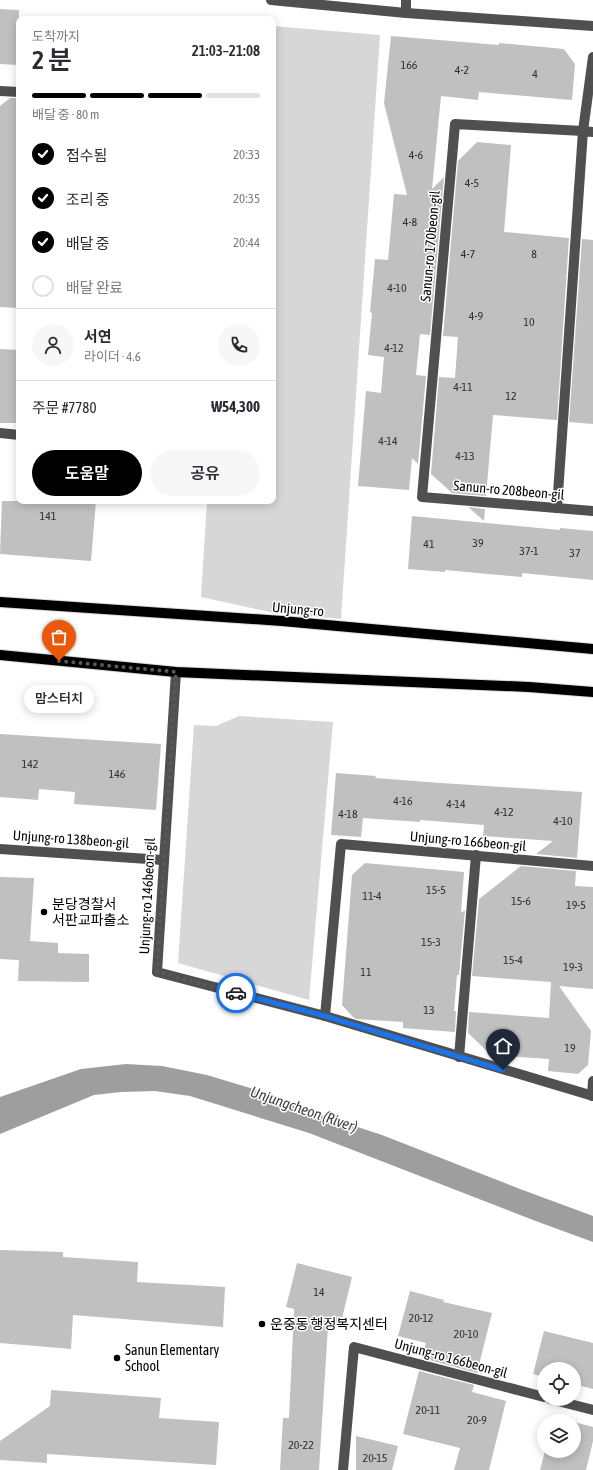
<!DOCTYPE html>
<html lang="ko">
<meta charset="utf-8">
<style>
:root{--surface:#fff;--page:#f7f7f7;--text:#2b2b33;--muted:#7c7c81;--line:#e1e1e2;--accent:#000}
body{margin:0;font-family:"Asap Condensed","Noto Sans KR",sans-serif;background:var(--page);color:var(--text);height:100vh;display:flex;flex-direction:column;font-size:15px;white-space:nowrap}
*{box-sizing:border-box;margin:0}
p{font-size:13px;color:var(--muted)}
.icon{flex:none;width:22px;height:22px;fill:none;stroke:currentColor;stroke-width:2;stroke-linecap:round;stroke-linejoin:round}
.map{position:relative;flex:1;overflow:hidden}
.panel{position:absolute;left:16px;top:16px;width:260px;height:488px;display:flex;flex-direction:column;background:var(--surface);border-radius:8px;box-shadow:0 2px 10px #0003}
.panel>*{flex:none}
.tools{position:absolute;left:537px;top:1362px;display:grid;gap:8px}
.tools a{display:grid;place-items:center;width:44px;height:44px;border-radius:50%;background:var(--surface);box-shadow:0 2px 10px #0003;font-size:20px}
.pin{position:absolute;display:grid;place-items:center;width:34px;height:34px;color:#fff;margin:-41px -17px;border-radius:50% 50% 50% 0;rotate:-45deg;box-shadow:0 0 4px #0007}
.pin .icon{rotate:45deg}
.courier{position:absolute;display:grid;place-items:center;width:40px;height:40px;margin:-20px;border:3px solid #1a73e8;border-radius:50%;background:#fff;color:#222;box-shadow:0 1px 5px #0007}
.bubble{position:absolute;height:28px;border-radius:14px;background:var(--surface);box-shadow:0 2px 10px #0003;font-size:13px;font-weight:600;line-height:28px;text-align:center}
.headline em{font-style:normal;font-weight:600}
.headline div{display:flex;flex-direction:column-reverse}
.headline{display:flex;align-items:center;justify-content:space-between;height:68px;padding:0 16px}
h1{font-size:26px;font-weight:600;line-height:30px}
.bar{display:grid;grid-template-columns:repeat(4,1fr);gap:6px 4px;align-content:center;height:48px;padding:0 16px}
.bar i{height:5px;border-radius:3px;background:var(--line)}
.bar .on{background:var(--accent)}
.bar p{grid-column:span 4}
.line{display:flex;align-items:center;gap:10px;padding:0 16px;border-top:1px solid var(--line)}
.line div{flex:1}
.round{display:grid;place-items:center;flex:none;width:42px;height:42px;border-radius:21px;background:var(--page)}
ol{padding:0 16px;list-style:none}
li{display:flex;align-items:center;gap:12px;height:44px}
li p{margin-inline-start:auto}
li .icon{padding:4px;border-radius:50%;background:var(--accent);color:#fff;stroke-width:4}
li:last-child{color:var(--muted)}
li i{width:22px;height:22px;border:2px solid var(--line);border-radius:50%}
.action{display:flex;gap:8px;margin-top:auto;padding:8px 16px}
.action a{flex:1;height:46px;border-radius:24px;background:var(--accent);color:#fff;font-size:16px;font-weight:600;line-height:46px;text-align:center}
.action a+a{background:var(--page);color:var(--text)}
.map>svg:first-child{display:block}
.green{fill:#d7d7d7}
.water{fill:#9e9e9e}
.building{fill:#c0c0c0}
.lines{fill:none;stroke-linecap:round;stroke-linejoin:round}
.major-casing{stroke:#dbdbdb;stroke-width:12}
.minor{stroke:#505050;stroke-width:10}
.major{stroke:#000;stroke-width:10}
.done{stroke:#595959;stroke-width:4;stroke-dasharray:0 7.2}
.route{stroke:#1a73e8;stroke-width:5}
.poi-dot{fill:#000;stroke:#fff;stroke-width:1.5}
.labels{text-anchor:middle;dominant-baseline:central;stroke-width:3;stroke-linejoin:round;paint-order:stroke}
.number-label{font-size:12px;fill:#303030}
.street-label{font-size:14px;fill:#000;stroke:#fff}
.poi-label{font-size:14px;fill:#000;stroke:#fff;text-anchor:start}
.water-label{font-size:15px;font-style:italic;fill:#3f3f3f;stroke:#fff}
</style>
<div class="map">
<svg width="593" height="1470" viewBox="0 0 593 1470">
<rect width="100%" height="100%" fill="#fff"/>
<g class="green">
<polygon points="273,26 380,35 341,619 270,612 201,597 207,501 273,501"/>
<polygon points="239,716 333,722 309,1000 178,963 194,725 216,726"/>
</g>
<polygon class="water" points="126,1064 162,1066 207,1075 250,1088 309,1111 382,1135 520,1189 593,1216 593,1242 533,1220 309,1133 190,1096 155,1091 121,1092 94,1095 0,1134 0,1097 81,1069"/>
<g class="building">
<polygon points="0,9 19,10 19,65 0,64"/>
<polygon points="391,36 499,45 499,43 564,49 575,64 572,100 479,92 478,100 441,96 432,189 444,177 430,335 420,334 416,375 426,376 418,464 412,458 409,490 358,486 366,391 381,393 384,357 368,355 372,313 370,312 375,259 388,260 394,194 407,195 384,103"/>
<polygon points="10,98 19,98 19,308 0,307 0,106"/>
<polygon points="477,142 511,145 504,232 569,238 557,420 493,415 486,496 452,493 431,474 439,377 455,378 458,337 443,336 458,161"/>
<polygon points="582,239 593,240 593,424 569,422"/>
<polygon points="0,349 19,350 16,423 0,423"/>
<polygon points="2,501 96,501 91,561 0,554"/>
<polygon points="468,507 485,509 484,521"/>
<polygon points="412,516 560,530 560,528 593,531 593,580 522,573 522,577 445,570 445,572 408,569"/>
<polygon points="0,734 161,744 156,810 74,804 75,792 39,789 38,800 0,797"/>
<polygon points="336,773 376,776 375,778 441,783 582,792 577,858 536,854 553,841 483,836 484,825 420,820 420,822 363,818 361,837 331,835"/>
<polygon points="365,863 464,872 461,913 465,910 459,975 457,975 454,1011 456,1011 455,1032 403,1028 403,1022 356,1019 353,1017 342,1005 352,875"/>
<polygon points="521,866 576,871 575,886 593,887 593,989 559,986 591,1031 588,1065 578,1074 548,1071 549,1059 491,1055 468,1033 469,1012 549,1018 551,982 472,976 479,899"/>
<polygon points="0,877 34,878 30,941 58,943 58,953 89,954 89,982 18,981 19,960 0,959"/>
<polygon points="0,1250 63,1252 63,1257 138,1262 137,1282 225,1287 223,1327 73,1315 71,1349 0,1343"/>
<polygon points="297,1263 352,1277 340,1327 328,1326 319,1470 280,1470 283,1418 289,1418 294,1309 286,1307"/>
<polygon points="410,1291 444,1300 443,1302 492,1313 477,1373 422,1358 426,1343 398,1336"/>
<polygon points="544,1331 593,1343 593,1389 574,1384 574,1369 544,1369 544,1377 533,1374"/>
<polygon points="419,1371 474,1385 472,1392 506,1401 489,1470 454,1470 460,1448 403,1434"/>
<polygon points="51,1390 161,1398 159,1418 219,1422 216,1465 47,1454 47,1463 0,1460 0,1441 50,1406"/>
<polygon points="574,1422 593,1427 593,1441 586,1470 540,1470 545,1451 574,1451"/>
<polygon points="356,1436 398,1446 392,1470 356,1470"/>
</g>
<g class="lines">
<defs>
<g id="major">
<polyline points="0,602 282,621 593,649"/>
<polyline points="0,655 176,672 529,687 593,692"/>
</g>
</defs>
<use href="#major" class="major-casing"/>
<g class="minor">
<polyline points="271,0 406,13 593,26"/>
<polyline points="406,13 406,0"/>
<polyline points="593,57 583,131 455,124 422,497 593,511"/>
<polyline points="0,91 19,92"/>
<polyline points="0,433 19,435"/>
<polyline points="557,508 583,131 593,132"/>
<polyline points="176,672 157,972 325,1016 593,1096"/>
<polyline points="0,849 163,860"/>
<polyline points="325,1016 341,844 593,866"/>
<polyline points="459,1057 476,855"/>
<polyline points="592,1096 593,1081"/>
<polyline points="550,1399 593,1410"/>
<polyline points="343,1470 354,1347 544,1397"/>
</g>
<use href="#major" class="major"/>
</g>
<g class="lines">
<polyline class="done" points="59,661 176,672 157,972 236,993"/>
<polyline class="route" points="236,993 325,1016 503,1070"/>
</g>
<g class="poi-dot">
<circle cx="44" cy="912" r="4"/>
<circle cx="262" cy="1324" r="4"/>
<circle cx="117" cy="1358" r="4"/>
</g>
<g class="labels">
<g class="number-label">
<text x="409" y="65">166</text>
<text x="462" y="70">4-2</text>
<text x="535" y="74">4</text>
<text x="416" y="155">4-6</text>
<text x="472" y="183">4-5</text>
<text x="410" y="222">4-8</text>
<text x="468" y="254">4-7</text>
<text x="534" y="254">8</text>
<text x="397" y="288">4-10</text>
<text x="476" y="316">4-9</text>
<text x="529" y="322">10</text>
<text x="394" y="348">4-12</text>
<text x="463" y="387">4-11</text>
<text x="511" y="396">12</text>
<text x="388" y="441">4-14</text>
<text x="465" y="456">4-13</text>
<text x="48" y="516">141</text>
<text x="478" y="543">39</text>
<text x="429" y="544">41</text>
<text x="529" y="551">37-1</text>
<text x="575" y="553">37</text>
<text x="30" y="764">142</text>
<text x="117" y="774">146</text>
<text x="403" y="801">4-16</text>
<text x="456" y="804">4-14</text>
<text x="504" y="812">4-12</text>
<text x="348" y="814">4-18</text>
<text x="563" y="821">4-10</text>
<text x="436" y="890">15-5</text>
<text x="372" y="896">11-4</text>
<text x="521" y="901">15-6</text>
<text x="576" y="905">19-5</text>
<text x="431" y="942">15-3</text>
<text x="513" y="960">15-4</text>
<text x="573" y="967">19-3</text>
<text x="366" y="972">11</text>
<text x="429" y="1010">13</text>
<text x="570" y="1048">19</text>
<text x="319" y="1292">14</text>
<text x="421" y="1318">20-12</text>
<text x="466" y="1334">20-10</text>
<text x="428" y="1410">20-11</text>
<text x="477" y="1420">20-9</text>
<text x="301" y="1445">20-22</text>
<text x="375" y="1458">20-15</text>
</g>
<g class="street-label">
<text transform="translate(430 246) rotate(-85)">Sanun-ro 170beon-gil</text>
<text transform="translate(509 490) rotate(5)">Sanun-ro 208beon-gil</text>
<text transform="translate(298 609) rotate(5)">Unjung-ro</text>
<text transform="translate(71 839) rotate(4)">Unjung-ro 138beon-gil</text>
<text transform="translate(468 841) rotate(5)">Unjung-ro 166beon-gil</text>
<text transform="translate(147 896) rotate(-87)">Unjung-ro 146beon-gil</text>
<text transform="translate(451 1358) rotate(15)">Unjung-ro 166beon-gil</text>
</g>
<g class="poi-label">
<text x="52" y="904">분당경찰서<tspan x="52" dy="16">서판교파출소</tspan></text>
<text x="270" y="1324">운중동 행정복지센터</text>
<text x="125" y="1350">Sanun Elementary<tspan x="125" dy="16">School</tspan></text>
</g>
<g class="water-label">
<text transform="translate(304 1109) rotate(19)">Unjungcheon (River)</text>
</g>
</g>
</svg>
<div class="tools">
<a><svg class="icon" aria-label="locate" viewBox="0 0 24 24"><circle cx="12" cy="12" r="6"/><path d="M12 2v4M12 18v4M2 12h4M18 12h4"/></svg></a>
<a><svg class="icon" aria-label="layers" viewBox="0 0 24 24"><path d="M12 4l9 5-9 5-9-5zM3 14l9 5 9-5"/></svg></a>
</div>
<div class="pin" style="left:59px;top:661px;background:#ea580c"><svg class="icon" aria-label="bag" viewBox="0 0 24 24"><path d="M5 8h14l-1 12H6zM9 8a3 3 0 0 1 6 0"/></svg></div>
<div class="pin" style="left:503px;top:1070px;background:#1f2937"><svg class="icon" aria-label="home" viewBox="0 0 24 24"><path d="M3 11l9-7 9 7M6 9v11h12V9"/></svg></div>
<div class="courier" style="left:236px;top:993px"><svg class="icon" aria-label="car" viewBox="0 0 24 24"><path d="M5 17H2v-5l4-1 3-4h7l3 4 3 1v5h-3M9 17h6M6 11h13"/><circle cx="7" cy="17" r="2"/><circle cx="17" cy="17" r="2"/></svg></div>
<div class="bubble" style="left:24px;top:685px;width:70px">맘스터치</div>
<section class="panel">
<div class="headline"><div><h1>2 분</h1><p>도착까지</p></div><em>21:03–21:08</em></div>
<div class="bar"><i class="on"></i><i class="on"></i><i class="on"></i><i></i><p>배달 중 · 80 m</p></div>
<ol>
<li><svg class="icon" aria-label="check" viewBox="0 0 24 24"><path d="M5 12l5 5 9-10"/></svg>접수됨<p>20:33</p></li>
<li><svg class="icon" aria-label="check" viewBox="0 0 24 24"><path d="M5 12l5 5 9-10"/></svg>조리 중<p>20:35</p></li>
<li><svg class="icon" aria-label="check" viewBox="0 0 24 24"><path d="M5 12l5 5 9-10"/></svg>배달 중<p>20:44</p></li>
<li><i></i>배달 완료</li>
</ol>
<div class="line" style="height:72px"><a class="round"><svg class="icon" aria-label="person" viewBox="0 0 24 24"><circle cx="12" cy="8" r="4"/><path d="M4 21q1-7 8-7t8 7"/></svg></a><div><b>서연</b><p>라이더 · 4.6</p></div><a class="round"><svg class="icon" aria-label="phone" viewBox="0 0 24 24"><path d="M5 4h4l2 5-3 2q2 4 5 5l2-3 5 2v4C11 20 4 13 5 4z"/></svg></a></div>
<div class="line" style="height:52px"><div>주문 #7780</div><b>₩54,300</b></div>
<div class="action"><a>도움말</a><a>공유</a></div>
</section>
</div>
